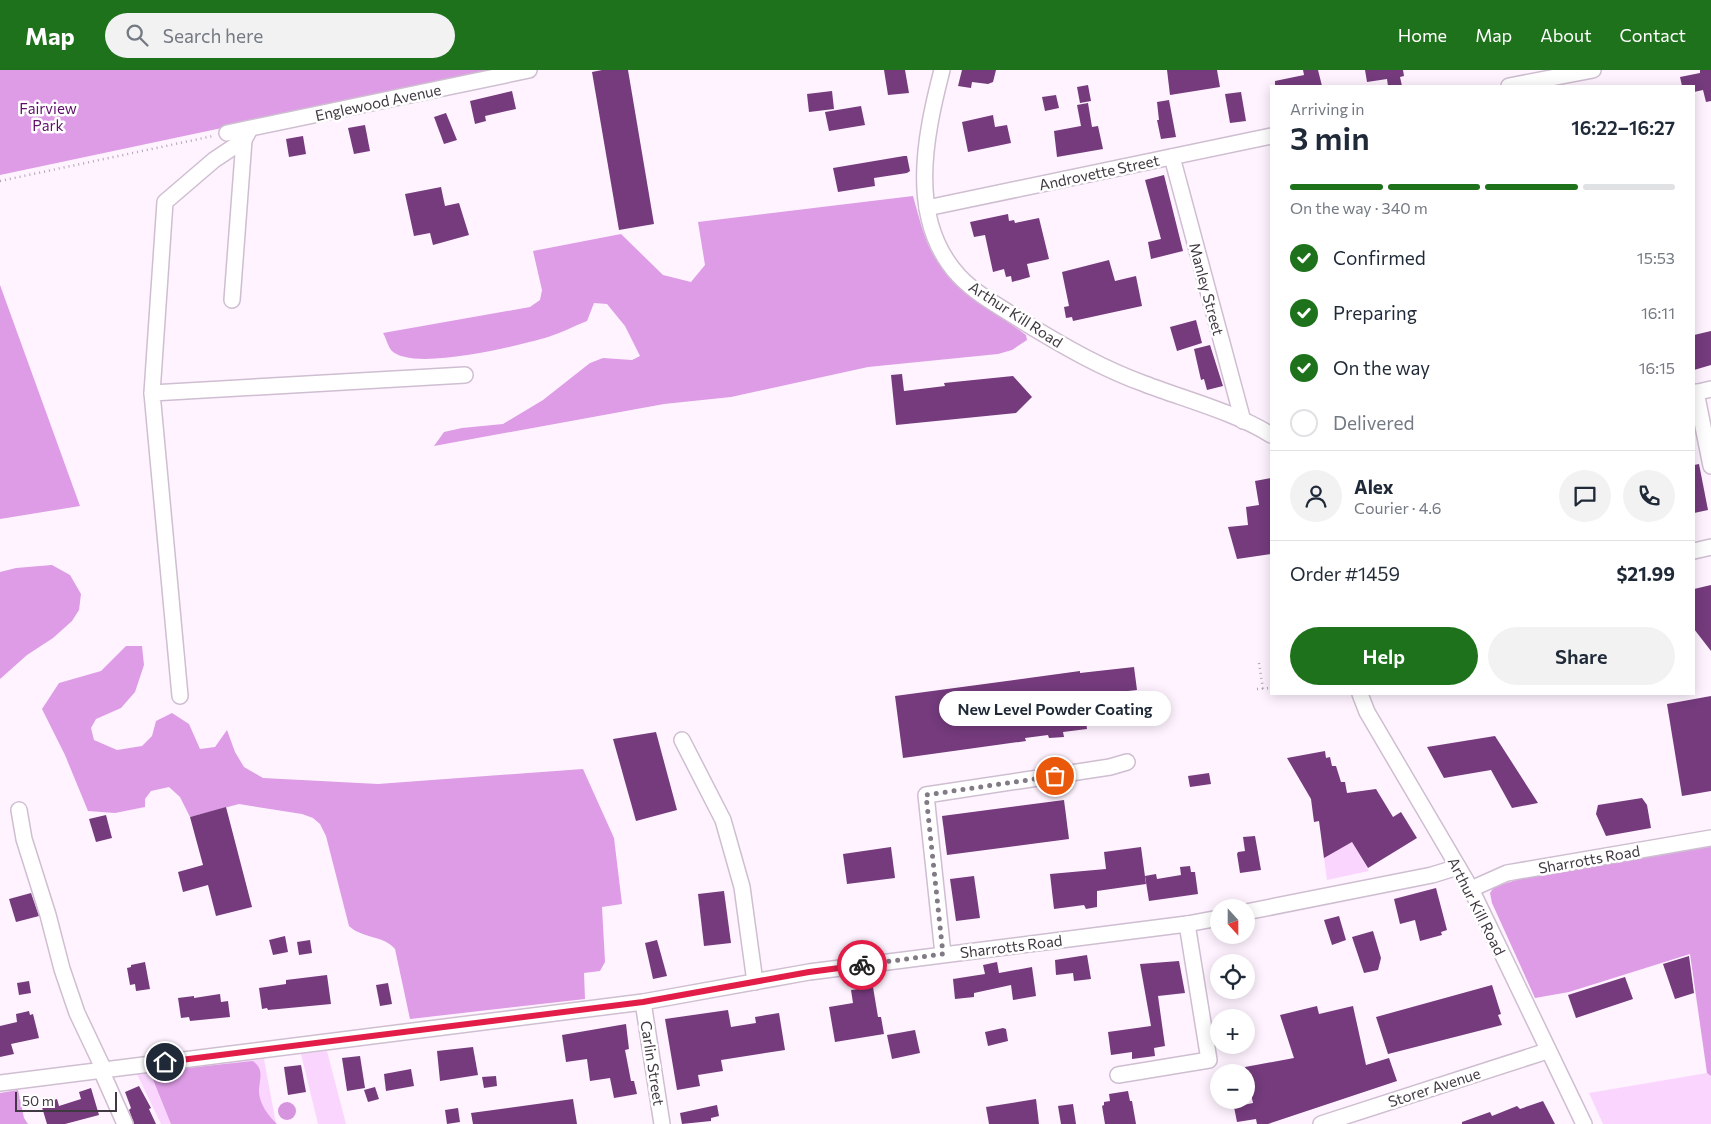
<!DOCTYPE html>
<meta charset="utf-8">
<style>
:root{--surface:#fff;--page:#f2f2f3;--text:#1f2937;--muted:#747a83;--line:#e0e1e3;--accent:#1e721b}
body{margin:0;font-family:Commissioner,sans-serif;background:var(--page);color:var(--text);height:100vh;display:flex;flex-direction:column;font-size:19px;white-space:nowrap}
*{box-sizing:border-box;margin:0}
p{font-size:16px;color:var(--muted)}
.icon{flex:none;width:28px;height:28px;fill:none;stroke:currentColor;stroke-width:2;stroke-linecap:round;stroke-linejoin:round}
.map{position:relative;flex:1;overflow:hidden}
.details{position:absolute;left:1270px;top:15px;width:425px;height:610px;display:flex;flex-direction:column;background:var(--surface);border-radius:0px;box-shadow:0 2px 12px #0003}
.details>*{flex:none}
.needle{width:32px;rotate:159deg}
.controls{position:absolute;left:1210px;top:829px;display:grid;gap:10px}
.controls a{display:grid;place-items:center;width:45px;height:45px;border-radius:50%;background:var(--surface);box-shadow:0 2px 12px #0003;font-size:25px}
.scale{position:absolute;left:15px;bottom:12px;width:102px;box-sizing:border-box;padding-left:5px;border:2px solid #403941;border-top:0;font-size:14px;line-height:18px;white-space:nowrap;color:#403941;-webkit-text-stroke:4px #fff;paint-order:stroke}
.pin{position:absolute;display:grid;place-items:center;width:42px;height:42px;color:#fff;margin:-21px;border:2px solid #fff;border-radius:50%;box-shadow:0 1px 5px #0007}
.courier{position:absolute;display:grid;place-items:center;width:50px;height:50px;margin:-25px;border:4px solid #e11d48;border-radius:50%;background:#fff;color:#222;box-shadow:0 1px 6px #0007}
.bubble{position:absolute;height:35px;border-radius:18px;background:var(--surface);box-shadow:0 2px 12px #0003;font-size:16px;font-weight:600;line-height:35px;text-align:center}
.head em{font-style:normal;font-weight:600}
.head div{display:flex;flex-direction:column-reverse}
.head{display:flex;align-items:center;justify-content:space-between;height:85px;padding:0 20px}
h1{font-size:32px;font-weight:600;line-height:38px}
.bar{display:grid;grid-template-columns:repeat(4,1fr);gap:8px 5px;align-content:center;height:60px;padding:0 20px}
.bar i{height:6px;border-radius:4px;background:var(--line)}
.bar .current{background:var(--accent)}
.bar p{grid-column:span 4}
.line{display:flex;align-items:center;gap:12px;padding:0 20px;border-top:1px solid var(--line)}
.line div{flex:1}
.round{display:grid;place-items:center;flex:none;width:52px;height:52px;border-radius:26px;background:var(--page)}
ol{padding:0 20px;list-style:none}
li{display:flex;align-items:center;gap:15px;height:55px}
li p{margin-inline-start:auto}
li .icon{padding:5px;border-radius:50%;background:var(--accent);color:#fff;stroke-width:4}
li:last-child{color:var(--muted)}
li i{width:28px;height:28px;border:2px solid var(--line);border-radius:50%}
.primary-button{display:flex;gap:10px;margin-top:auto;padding:10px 20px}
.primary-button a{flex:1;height:58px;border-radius:30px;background:var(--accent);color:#fff;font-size:20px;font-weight:600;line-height:58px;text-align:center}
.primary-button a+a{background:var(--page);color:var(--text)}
header{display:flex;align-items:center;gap:30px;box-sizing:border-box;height:70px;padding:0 25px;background:var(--accent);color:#fff}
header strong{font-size:24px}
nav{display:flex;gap:28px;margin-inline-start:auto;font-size:18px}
.search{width:350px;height:45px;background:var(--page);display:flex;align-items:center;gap:12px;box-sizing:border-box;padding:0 18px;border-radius:28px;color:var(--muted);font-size:19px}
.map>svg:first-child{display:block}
.green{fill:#fad6fe}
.forest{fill:#dd9ce5}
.water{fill:#d594dd}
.building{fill:#753b7d}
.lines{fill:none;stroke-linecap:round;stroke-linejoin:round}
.minor-casing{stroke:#cfbed1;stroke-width:18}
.path{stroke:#afa6b0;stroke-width:2.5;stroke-dasharray:1 4;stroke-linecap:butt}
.minor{stroke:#fff;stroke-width:15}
.done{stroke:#827a84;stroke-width:5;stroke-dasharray:0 9}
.route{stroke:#e11d48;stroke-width:6}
.labels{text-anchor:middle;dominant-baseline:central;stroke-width:5;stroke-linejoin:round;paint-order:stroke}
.street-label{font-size:15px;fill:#403941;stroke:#fff}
.park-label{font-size:15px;fill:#5f0f69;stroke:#fff}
</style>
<header>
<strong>Map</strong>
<div class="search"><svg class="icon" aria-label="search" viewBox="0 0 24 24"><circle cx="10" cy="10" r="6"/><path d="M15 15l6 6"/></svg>Search here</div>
<nav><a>Home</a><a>Map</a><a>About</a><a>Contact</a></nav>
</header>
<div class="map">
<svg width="1711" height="1054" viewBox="0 0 1711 1054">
<rect width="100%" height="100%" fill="#fef3ff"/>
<g class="green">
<polygon points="1352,772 1369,801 1327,810 1324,788"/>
<polygon points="327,981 346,1054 318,1054 301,984"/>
<polygon points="264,989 276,1054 161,1054 137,1004"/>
<polygon points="1707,1003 1711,1006 1711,1054 1603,1054 1589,1023"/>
</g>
<g class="forest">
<polygon points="0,0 495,0 0,105"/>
<path d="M913 126C919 147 924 169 935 188 951 215 1000 246 1026 265L1027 270 1012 280 998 284 868 297 731 327 664 334 434 376 444 362 462 358 503 354 543 330 590 293 603 288 632 290 640 286 625 256 607 234 594 233 587 251C574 256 561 263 548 267 521 275 411 303 391 280 388 276 386 268 383 263L530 237 540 230 542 220 533 181 621 164 663 205 691 212 705 195 698 152Z"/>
<polygon points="0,215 80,436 0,449"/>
<polygon points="52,495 70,505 81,524 79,540 72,551 53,568 27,585 0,609 0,502 16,498"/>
<path d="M126 576H142L144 595 135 622 121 638 96 649 91 658 94 670 117 680 142 676 152 666 156 651 172 643 189 654 200 679 215 677 227 660 235 682 244 697 263 708 378 714 583 699 614 768 622 834 602 837 605 892 600 901 584 903 585 929 410 949 395 879C383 865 363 869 349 856L326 766 320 754 313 748 302 744 239 734 190 747 180 727 169 717 151 721 145 729V737L115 743 88 741 65 685 42 639 59 613 101 601Z"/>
<polygon points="1711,774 1711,1006 1707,1003 1690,884 1569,922 1535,928 1492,833 1490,823 1494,817 1539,803"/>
<path d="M253 991C264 1000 260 1007 259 1019 258 1032 268 1046 277 1054H171L150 1002Z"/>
<polygon points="18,1020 24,1048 28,1054 0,1054 0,1023"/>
</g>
<circle class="water" cx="287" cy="1041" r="9"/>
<g class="building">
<polygon points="602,0 628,0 654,154 619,160 592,2"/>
<polygon points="884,0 905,0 909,23 888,25"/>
<polygon points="962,0 996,0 993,12 988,14 972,12 971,18 958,16"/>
<polygon points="1167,0 1217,0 1220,17 1170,25"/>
<polygon points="1303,0 1318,0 1322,16 1275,16 1275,11 1304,5"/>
<polygon points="1365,0 1403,0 1404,6 1400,7 1402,16 1388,16 1387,9 1367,12"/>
<polygon points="1700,0 1711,0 1711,31 1706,32 1703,20 1694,22 1694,16 1682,16 1680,7 1700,3"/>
<polygon points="1088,15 1091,31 1080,33 1077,17"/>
<polygon points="512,21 516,39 485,46 486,51 475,54 470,31"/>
<polygon points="832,21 834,39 809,42 807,24"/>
<polygon points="1241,22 1246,51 1230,53 1225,24"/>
<polygon points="1056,25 1059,38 1045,41 1042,27"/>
<polygon points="1169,30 1176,67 1161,69 1157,50 1159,50 1157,32"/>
<polygon points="1088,33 1092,57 1098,56 1103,79 1057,87 1054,61 1081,56 1077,35"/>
<polygon points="861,36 865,55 829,61 825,42"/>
<polygon points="446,43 457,70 444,74 434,47"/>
<polygon points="993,45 995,57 1007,55 1011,73 968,82 962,52"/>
<polygon points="365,55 370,81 354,84 348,58"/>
<polygon points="303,66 306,84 289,87 286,69"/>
<polygon points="904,86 907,86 910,101 907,103 874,108 875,116 838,122 833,98"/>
<polygon points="1164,105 1183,181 1151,189 1148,172 1161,169 1145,110"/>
<polygon points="441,117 445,136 459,133 469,165 433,175 430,163 414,166 405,124"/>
<polygon points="1008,144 1009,151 1014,150 1015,153 1039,148 1049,189 1027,194 1030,207 1012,212 1011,206 1006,207 1004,199 993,202 985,165 974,167 970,152"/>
<polygon points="1109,190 1115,211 1136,206 1142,236 1073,251 1072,247 1066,248 1064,237 1069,236 1062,202"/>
<polygon points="1196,250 1202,273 1177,281 1170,257"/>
<polygon points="1711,261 1711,295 1694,300 1694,265"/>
<polygon points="1210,275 1223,316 1207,320 1204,309 1201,310 1194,279"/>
<polygon points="902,304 904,321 945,316 944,313 1013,306 1032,327 1016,343 896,355 891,305"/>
<polygon points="1699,394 1708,440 1694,443 1694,395"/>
<polygon points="1271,408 1271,484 1237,489 1228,457 1248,455 1246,437 1259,435 1255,411"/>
<polygon points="1711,515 1711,581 1694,559 1694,519"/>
<polygon points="1134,597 1137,620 1083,626 1087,659 1063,662 1064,667 1049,668 1048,665 1025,668 1026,671 903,688 895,626 1080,601 1080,603"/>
<polygon points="1145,622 1149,647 1137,649 1134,623"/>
<polygon points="1711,626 1711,721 1682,726 1667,634"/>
<polygon points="656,662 677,740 636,751 613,669"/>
<polygon points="1495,666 1538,733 1512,738 1491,700 1444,708 1427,677"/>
<polygon points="1325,681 1326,688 1330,687 1332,696 1336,696 1341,712 1345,712 1347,723 1376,719 1393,747 1401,742 1417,768 1368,798 1352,772 1324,788 1319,751 1314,752 1311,729 1287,688"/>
<polygon points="1209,703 1211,714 1190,717 1188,706"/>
<polygon points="1642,728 1647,735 1651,758 1606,766 1596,744 1598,735"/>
<polygon points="1064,730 1069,769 947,785 942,746"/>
<polygon points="226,737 252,837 216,846 208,815 183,822 178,802 203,795 190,747"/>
<polygon points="106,745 112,768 96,772 89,749"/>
<polygon points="1255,766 1261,800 1240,803 1237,784 1238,782 1245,781 1243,767"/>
<polygon points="891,777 895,808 847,814 843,784"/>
<polygon points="1141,777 1146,814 1097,821 1097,837 1086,839 1084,835 1054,839 1050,804 1106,799 1104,782"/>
<polygon points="1190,796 1191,802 1195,802 1198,824 1149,831 1145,806 1156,804 1157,809 1181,805 1180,797"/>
<polygon points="974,806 980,848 956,851 950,809"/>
<polygon points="1436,818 1447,860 1441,862 1442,865 1420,871 1415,850 1400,854 1394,829"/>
<polygon points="724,821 731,873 704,876 698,824"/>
<polygon points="31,823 39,846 16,852 9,829"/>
<polygon points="1339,846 1346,870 1332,875 1324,850"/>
<polygon points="1373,861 1381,888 1378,900 1364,903 1352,867"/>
<polygon points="285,866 288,882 273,885 269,870"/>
<polygon points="310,870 312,883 299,885 297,872"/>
<polygon points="657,870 667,906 653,909 645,873"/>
<polygon points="1087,885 1091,909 1074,911 1073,903 1056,905 1055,890"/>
<polygon points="1689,886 1694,923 1675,929 1663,894"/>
<polygon points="1179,891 1185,923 1158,926 1165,976 1154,978 1155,986 1132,989 1132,982 1111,985 1108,962 1151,956 1140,894"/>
<polygon points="145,892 150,919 136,921 135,914 130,915 127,898 131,897 131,895"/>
<polygon points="997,892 999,903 1032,897 1036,926 1013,930 1011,915 974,923 974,927 955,929 953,909 985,904 983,895"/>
<polygon points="327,905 331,934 268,940 267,938 262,939 259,918 286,914 286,910"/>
<polygon points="1625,907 1633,929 1576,948 1568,925"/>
<polygon points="29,911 31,923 19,925 17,913"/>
<polygon points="388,913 392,934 380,936 376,915"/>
<polygon points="1492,915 1501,944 1498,945 1502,955 1388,984 1376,947"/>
<polygon points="873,917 878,947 881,947 884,964 835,972 829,937 853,933 851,920"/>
<polygon points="220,924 221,932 228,931 230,947 190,951 189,947 181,948 178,928 194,926 194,928"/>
<polygon points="1317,936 1319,944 1353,936 1366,995 1389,988 1397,1011 1268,1054 1257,1054 1256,1049 1237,1052 1234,1037 1253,1033 1245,997 1294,988 1280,945"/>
<polygon points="728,940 731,957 756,953 755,947 779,943 785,980 721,990 723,1001 698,1005 700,1016 677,1020 665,949"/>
<polygon points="29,941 30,945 33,944 39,968 11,974 14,984 0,987 0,956 17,952 16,944"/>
<polygon points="626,954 629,979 625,980 631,1011 634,1011 637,1024 614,1028 610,1008 590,1011 587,989 566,992 562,965"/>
<polygon points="1003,958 1006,959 1008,971 988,976 985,962"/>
<polygon points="915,960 920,983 892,989 887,965"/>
<polygon points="473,977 478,1005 440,1011 437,981"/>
<polygon points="360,986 365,1018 347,1021 342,988"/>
<polygon points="301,995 306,1022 288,1025 284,997"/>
<polygon points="411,999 414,1016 386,1021 384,1004"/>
<polygon points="496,1006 497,1016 484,1018 482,1007"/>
<polygon points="139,1016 151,1038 149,1039 156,1054 134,1054 129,1040 131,1038 125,1022"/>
<polygon points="375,1017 379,1029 368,1032 364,1020"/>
<polygon points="91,1018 99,1045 65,1054 47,1054 41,1034 57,1029 59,1036 81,1029 79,1022"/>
<polygon points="1128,1021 1130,1031 1132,1031 1136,1054 1105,1054 1102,1036 1104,1035 1104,1032 1110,1031 1109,1024"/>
<polygon points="573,1029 577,1054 473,1054 471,1043"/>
<polygon points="1036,1029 1039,1054 989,1054 986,1037"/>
<polygon points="1543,1031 1555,1054 1462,1054 1462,1052 1490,1042 1492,1046 1517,1036 1520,1039"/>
<polygon points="1073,1034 1076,1054 1061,1054 1058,1036"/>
<polygon points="717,1035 719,1046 711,1048 711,1051 682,1054 680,1043"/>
<polygon points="458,1038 460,1052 447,1054 445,1040"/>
</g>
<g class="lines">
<defs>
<g id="minor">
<path d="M942 0C925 66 907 150 959 206 978 226 1004 239 1027 254 1065 277 1103 299 1145 314 1184 329 1237 343 1271 365"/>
<polyline points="1509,16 1593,0"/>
<polyline points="227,63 529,0"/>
<polyline points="1172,87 1243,351"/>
<polyline points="927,138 1271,66"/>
<polyline points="232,230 244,70"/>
<polyline points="1696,322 1711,396"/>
<polyline points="152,323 165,132 214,90 244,70 250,59"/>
<polyline points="1694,323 1711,319"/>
<polyline points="1694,481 1711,477"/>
<polyline points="1360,624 1367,642 1471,819 1584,1054"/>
<polyline points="180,626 152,323 465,305"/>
<polyline points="682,670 723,750 742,817 755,912"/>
<polyline points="19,740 24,769 48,845 62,899 77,943 104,1000"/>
<polyline points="1471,819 1507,803 1711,768"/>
<polyline points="1246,842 1432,805 1458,797"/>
<polyline points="943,884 926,725 1110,697 1127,692"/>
<polyline points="643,932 662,1054"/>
<polyline points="101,1000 125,1054"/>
<polyline points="1118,1005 1209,990 1187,854"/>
<polyline points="0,1013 643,932 809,902 1187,854 1219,848"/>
<polyline points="1321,1054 1547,981"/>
</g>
</defs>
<use href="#minor" class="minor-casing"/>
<g class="path">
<polyline points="0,111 213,66"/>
<polyline points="1259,593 1263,619"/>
<polyline points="1257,619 1271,618"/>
</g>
<use href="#minor" class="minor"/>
</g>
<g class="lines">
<polyline class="done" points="862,895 943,884 926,725 1055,706"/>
<polyline class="route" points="165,992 643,932 809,902 862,895"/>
</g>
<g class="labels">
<g class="street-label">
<text transform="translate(378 32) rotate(-12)">Englewood Avenue</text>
<text transform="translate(1099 102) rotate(-12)">Androvette Street</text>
<text transform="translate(1207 219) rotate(75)">Manley Street</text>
<text transform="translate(1016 244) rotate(33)">Arthur Kill Road</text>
<text transform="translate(1589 789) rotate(-10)">Sharrotts Road</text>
<text transform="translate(1477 836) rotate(63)">Arthur Kill Road</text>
<text transform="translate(1011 876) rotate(-7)">Sharrotts Road</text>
<text transform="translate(653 993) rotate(81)">Carlin Street</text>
<text transform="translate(1434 1017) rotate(-18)">Storer Avenue</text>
</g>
<g class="park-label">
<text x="48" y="38">Fairview<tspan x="48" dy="17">Park</tspan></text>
</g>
</g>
</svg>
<div class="controls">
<a><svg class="needle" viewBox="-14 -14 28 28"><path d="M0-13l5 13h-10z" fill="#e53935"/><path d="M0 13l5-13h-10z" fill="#747a83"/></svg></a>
<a><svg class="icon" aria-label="locate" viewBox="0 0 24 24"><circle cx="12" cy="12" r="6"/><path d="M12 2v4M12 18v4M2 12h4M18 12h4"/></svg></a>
<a>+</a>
<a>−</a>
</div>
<div class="scale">50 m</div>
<div class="pin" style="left:1055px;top:706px;background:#ea580c"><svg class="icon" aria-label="bag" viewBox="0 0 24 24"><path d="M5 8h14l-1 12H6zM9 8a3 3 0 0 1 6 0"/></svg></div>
<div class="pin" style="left:165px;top:992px;background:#1f2937"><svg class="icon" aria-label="home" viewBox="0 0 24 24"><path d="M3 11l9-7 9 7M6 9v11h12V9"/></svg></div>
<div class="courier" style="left:862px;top:895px"><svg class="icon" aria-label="bike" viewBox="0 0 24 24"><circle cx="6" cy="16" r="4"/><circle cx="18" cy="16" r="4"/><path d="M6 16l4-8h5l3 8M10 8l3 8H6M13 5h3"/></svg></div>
<div class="bubble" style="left:939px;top:621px;width:232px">New Level Powder Coating</div>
<section class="details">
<div class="head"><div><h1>3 min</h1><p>Arriving in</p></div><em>16:22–16:27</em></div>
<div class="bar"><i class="current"></i><i class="current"></i><i class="current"></i><i></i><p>On the way · 340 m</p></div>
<ol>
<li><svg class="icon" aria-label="check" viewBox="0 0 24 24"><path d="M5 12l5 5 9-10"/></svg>Confirmed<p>15:53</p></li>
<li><svg class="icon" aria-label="check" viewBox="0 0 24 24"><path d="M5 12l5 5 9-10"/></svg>Preparing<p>16:11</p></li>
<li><svg class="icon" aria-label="check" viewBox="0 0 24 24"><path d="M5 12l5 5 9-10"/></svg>On the way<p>16:15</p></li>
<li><i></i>Delivered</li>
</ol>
<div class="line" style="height:90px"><a class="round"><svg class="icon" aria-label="person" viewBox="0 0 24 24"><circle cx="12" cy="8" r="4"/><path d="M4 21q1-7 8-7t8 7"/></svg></a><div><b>Alex</b><p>Courier · 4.6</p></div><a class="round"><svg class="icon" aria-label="chat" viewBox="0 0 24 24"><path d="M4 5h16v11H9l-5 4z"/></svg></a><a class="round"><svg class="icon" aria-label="phone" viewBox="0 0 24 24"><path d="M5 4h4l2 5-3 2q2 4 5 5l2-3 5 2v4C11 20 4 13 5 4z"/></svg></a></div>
<div class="line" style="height:65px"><div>Order #1459</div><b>$21.99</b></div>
<div class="primary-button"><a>Help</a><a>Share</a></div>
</section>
</div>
